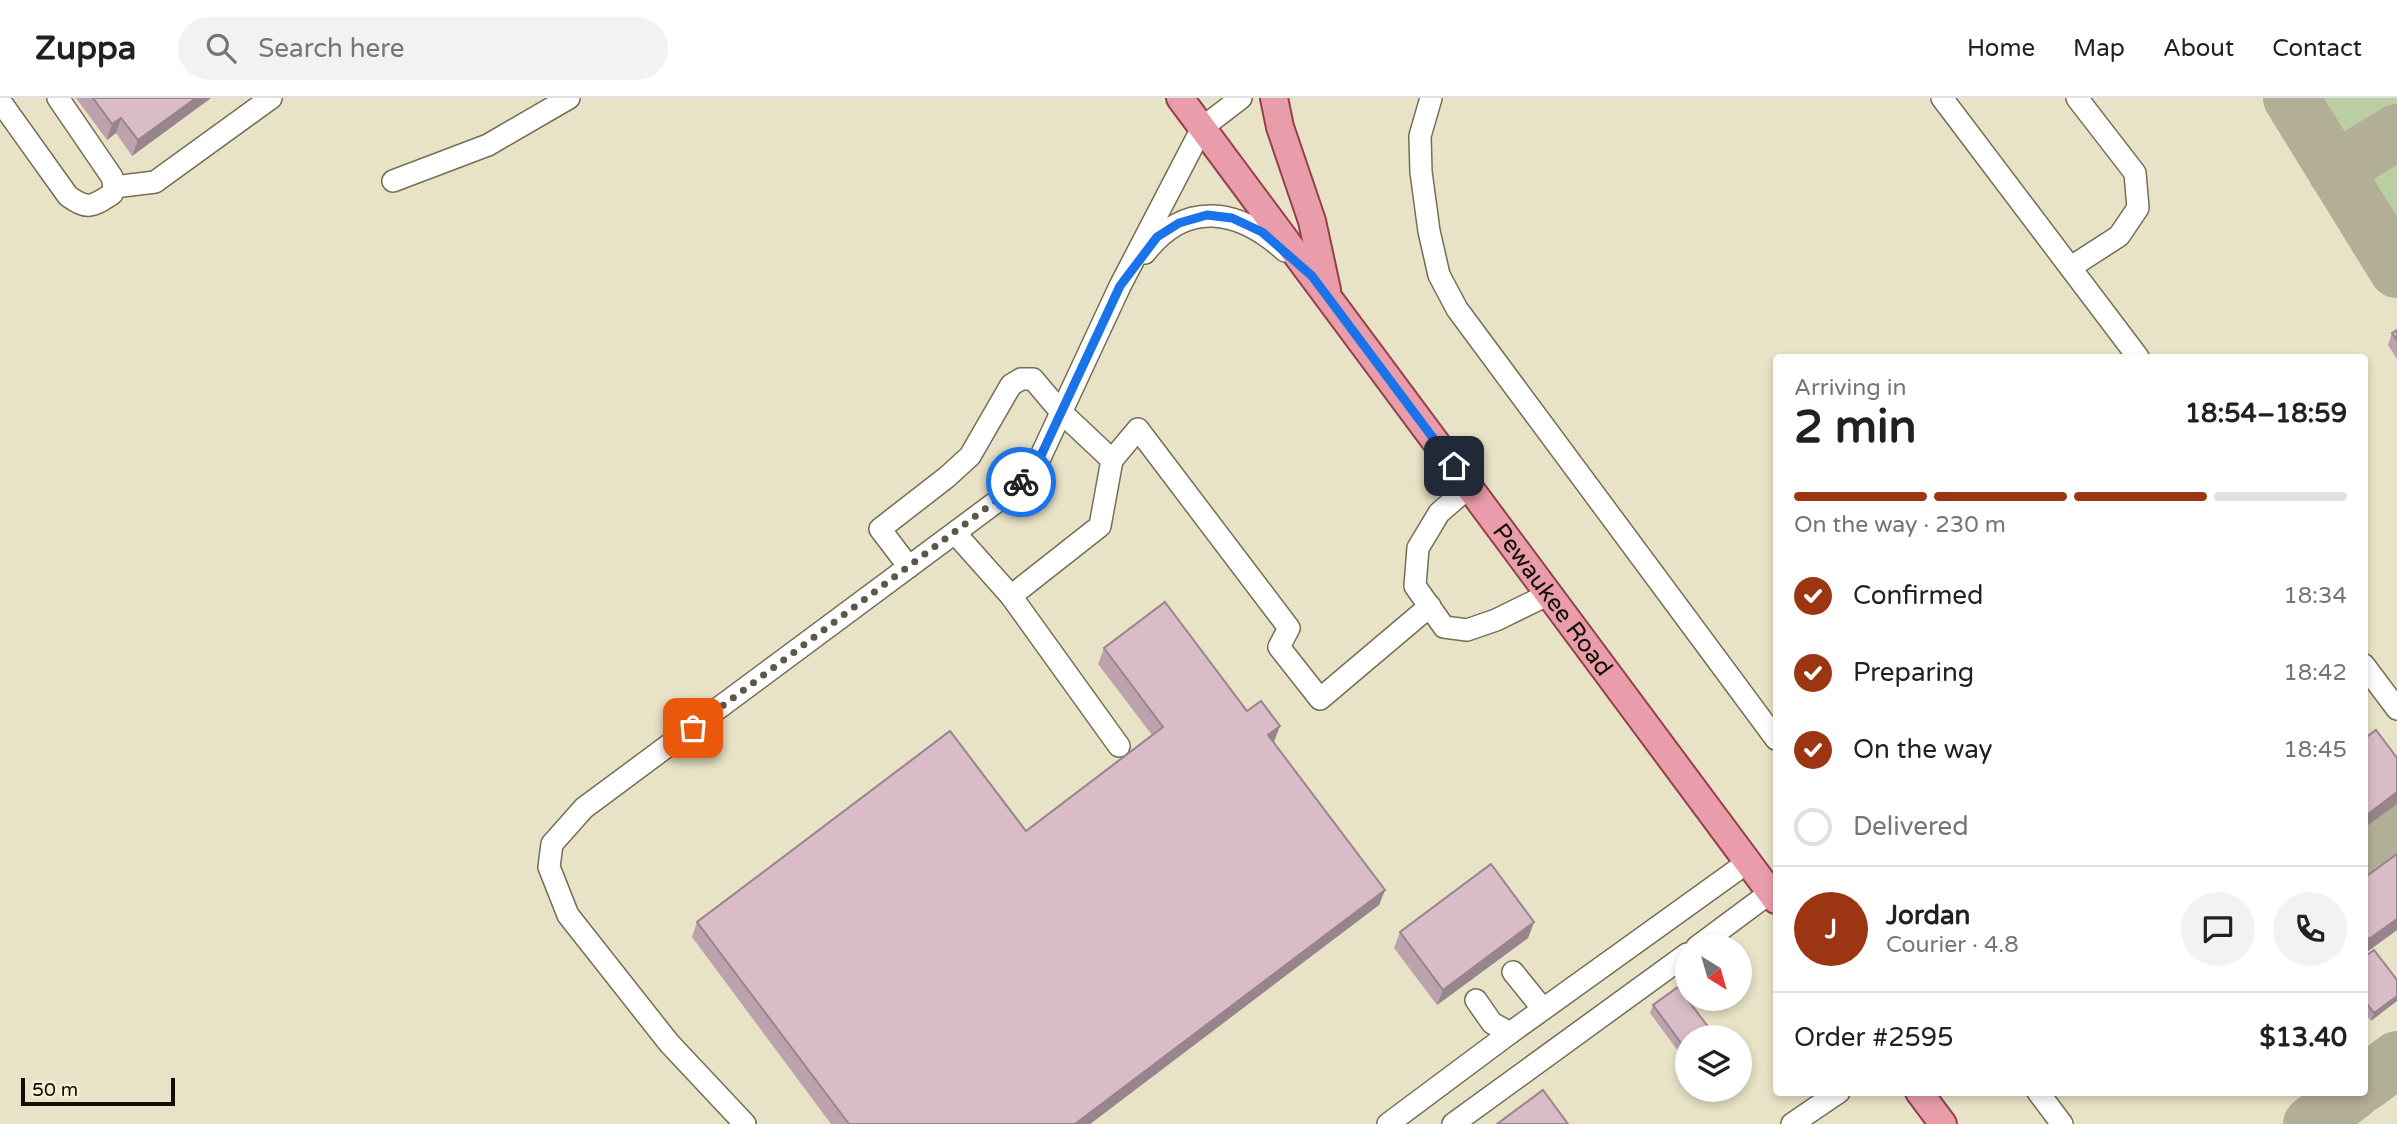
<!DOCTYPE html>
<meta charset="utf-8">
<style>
:root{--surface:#fff;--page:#f2f2f2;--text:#202124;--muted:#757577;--line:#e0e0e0;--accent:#9c3512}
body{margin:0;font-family:"Varela Round",sans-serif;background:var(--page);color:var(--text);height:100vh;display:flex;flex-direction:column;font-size:26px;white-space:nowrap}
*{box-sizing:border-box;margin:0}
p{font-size:23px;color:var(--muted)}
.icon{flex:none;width:38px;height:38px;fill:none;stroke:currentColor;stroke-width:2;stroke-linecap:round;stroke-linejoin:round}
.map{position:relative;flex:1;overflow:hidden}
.drawer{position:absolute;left:1773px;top:256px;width:595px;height:742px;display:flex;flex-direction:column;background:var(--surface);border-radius:7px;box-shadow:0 4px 10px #0003}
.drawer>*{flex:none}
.needle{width:46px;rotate:143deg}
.buttons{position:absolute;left:1675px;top:836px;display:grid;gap:14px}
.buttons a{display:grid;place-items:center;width:77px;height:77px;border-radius:50%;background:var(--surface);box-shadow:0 4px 10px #0003;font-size:35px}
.scale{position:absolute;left:21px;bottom:18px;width:154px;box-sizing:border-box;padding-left:7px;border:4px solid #100e05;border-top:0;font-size:19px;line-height:24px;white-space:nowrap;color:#100e05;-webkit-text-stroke:5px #f6efd3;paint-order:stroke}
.pin{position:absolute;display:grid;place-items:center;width:60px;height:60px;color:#fff;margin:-30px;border-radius:14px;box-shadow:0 4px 10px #0006}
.courier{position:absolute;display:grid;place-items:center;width:70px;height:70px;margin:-35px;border:5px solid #1a73e8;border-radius:50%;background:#fff;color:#222;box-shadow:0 2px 9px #0007}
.head em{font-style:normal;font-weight:700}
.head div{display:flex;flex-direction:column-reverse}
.head{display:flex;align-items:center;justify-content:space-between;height:119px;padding:0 21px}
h1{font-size:46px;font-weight:700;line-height:52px}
.bar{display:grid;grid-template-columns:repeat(4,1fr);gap:10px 7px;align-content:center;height:84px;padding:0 21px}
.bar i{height:9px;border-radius:5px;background:var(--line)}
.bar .active{background:var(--accent)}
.bar p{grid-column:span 4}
.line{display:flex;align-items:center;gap:18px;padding:0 21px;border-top:2px solid var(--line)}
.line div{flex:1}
.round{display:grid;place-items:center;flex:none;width:74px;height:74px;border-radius:37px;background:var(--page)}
ol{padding:0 21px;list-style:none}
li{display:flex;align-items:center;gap:21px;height:77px}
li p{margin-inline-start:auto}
li .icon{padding:7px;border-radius:50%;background:var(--accent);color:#fff;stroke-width:4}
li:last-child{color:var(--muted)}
li i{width:38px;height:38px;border:4px solid var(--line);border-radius:50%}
header{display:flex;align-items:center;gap:42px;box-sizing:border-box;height:98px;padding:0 35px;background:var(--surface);border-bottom:2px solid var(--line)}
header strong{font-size:33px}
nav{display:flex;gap:38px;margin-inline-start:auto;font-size:24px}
.search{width:490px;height:63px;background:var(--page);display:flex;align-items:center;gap:18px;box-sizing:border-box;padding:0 24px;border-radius:38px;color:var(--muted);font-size:26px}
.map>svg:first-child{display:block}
.green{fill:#bacda3}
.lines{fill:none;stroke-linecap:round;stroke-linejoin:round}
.taxiway{stroke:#b3ae96;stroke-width:56}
.minor-casing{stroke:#746e55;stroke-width:24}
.major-casing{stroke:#93404b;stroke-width:30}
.minor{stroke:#fff;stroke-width:21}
.major{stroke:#e99daa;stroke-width:26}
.wall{fill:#bba2ac}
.shaded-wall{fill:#98848c}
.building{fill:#d9bcc8;stroke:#98848c;stroke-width:2}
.done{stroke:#5c5849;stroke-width:7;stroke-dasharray:0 12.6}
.route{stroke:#1a73e8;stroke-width:9}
.labels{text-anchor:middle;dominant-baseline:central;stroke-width:7;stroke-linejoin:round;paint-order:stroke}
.street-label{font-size:24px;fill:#100e05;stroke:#f6efd3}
</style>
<header>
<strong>Zuppa</strong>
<div class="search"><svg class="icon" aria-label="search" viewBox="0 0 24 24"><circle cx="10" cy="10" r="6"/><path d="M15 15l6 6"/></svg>Search here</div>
<nav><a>Home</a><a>Map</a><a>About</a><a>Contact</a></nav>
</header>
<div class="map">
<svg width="2397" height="1026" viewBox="0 0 2397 1026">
<rect width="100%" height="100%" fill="#e8e2c6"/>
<g class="green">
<path d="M2304 0H2397V20C2385 27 2366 43 2354 46 2328 54 2314 17 2304 0Z"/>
<path d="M2397 48V146L2391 140C2381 124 2351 87 2364 70 2372 61 2387 54 2397 48Z"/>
</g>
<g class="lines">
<g class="taxiway">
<polyline points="2291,0 2397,172"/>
<polyline points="2335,72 2397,34"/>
<polyline points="2364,756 2397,733"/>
<polyline points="2364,986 2397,961"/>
<polyline points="2311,1026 2353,994"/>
</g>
<defs>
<g id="minor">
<polyline points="1431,0 1420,38 1421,74 1429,133 1439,177 1457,211 1776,641"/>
<polyline points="1942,0 2138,259"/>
<path d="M0 3 68 98C88 112 92 109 112 96L114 89 112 79 58 0"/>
<polyline points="393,83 488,47 569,0"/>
<polyline points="114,89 155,84 271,0"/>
<path d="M1145 155C1186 101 1239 111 1285 153"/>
<polyline points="2071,169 2119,138 2138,110 2135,75 2077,0"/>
<polyline points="1469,389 1439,415 1418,450 1415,488 1444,529 1467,532 1496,522 1549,496"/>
<polyline points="955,435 1011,498 1100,428 1112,362"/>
<polyline points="909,469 880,431 947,379 970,358 1011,287 1021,281 1033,281 1061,314 1112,362 1138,331 1289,530 1279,549 1320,601 1430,508"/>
<polyline points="1011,498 1119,648"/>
<polyline points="2364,567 2397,611"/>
<polyline points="1697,849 1771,794"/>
<polyline points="1513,874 1543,911"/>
<polyline points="1476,902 1492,925 1510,935 1748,764"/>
<polyline points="2038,994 2062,1026"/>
<polyline points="745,1026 669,945 568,817 549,769 552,746 584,710 1019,387 1038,364 1120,188 1202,30 1241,0"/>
<polyline points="1388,1026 1510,935"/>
<polyline points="1453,1026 1687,856"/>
<polyline points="1792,1026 1839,994"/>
</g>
<g id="major">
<path id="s1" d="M1180 0 1776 802"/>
<polyline points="1274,0 1280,29 1312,123 1327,192"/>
<polyline points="1919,994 1943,1026"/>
</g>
</defs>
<use href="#minor" class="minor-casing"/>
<use href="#major" class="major-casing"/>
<use href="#minor" class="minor"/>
<use href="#major" class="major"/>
</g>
<g class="wall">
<polygon points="76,0 211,0 132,58 116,35 107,42"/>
<polygon points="2397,232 2397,261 2388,247 2392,235"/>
<polygon points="1104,550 1247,613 1274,644 1273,644 1385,792 1379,807 1090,1026 831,1026 692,839 697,824 1026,733 1152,637 1098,566"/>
<polygon points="2397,756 2397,832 2364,856 2364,780"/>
<polygon points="1534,824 1528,840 1437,907 1394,850 1400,834"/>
<polygon points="2364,859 2397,882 2371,923 2364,914"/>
<polygon points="1653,907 1709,930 1706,938 1705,940 1687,940 1687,953 1681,957 1650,915"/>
</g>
<g class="shaded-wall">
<polygon points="196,0 211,0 132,58 138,42"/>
<polygon points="121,20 116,35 107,42 112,26"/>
<polygon points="1280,628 1274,644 1262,653 1268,637"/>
<polygon points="2397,694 2397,706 2364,730 2364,719"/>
<polygon points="1385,792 1379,807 1090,1026 1075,1026"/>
<polygon points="2397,821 2397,832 2364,856 2369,841"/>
<polygon points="1534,824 1528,840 1437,907 1443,892"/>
<polygon points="2397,898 2397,903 2371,923 2374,915"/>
<polygon points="1709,930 1706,938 1705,940 1697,940"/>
<polygon points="1687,947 1687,953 1681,957 1684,949"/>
</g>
<g class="building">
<polygon points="93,0 196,0 138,42 121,20 112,26"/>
<polygon points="2397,232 2397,242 2392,235"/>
<polygon points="1165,504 1247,613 1261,603 1280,628 1268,637 1385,792 1075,1026 849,1026 697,824 950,633 1026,733 1163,629 1104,550"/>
<polygon points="2376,632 2397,660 2397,694 2364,719 2364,641"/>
<polygon points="2397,756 2397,821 2369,841 2364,835 2364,780"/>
<polygon points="1491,766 1534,824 1443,892 1400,834"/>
<polygon points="2374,852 2397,882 2397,898 2374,915 2364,902 2364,859"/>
<polygon points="1678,889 1709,930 1697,940 1687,940 1687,947 1684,949 1653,907"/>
<polygon points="1543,992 1568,1026 1497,1026"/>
</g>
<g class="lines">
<polyline class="done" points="693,630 1021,384"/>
<polyline class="route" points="1021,384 1038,364 1120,188 1157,139 1179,125 1207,117 1232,120 1262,134 1312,178 1454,368"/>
</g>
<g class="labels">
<g class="street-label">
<text stroke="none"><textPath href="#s1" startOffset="625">Pewaukee Road</textPath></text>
</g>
</g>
</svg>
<div class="buttons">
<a><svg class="needle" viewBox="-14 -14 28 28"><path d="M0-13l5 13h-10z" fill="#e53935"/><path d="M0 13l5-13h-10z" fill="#757577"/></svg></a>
<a><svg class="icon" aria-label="layers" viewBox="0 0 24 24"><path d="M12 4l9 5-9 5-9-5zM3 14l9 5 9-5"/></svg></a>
</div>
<div class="scale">50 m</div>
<div class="pin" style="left:693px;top:630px;background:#ea580c"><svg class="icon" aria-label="bag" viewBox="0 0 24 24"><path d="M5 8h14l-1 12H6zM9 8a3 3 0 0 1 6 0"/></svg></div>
<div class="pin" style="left:1454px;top:368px;background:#1f2937"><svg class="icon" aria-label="home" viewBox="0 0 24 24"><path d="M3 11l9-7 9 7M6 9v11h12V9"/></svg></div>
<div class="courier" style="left:1021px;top:384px"><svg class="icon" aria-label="bike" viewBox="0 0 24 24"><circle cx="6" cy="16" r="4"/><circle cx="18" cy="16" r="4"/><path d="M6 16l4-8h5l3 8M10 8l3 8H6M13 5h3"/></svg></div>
<section class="drawer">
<div class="head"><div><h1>2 min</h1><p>Arriving in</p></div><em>18:54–18:59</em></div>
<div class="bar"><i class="active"></i><i class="active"></i><i class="active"></i><i></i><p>On the way · 230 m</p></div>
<ol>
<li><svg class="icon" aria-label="check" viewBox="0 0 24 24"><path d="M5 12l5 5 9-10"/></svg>Confirmed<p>18:34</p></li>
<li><svg class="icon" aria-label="check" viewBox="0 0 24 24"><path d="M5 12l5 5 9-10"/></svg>Preparing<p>18:42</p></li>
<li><svg class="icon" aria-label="check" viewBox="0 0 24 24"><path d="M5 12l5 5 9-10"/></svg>On the way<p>18:45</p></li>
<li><i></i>Delivered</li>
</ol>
<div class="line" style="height:126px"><b class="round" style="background:var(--accent);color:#fff">J</b><div><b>Jordan</b><p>Courier · 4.8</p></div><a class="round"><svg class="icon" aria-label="chat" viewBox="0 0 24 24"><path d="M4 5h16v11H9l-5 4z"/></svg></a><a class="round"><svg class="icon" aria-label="phone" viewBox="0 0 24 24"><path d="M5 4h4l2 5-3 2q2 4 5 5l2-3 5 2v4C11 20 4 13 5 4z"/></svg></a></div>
<div class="line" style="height:91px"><div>Order #2595</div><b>$13.40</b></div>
</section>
</div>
